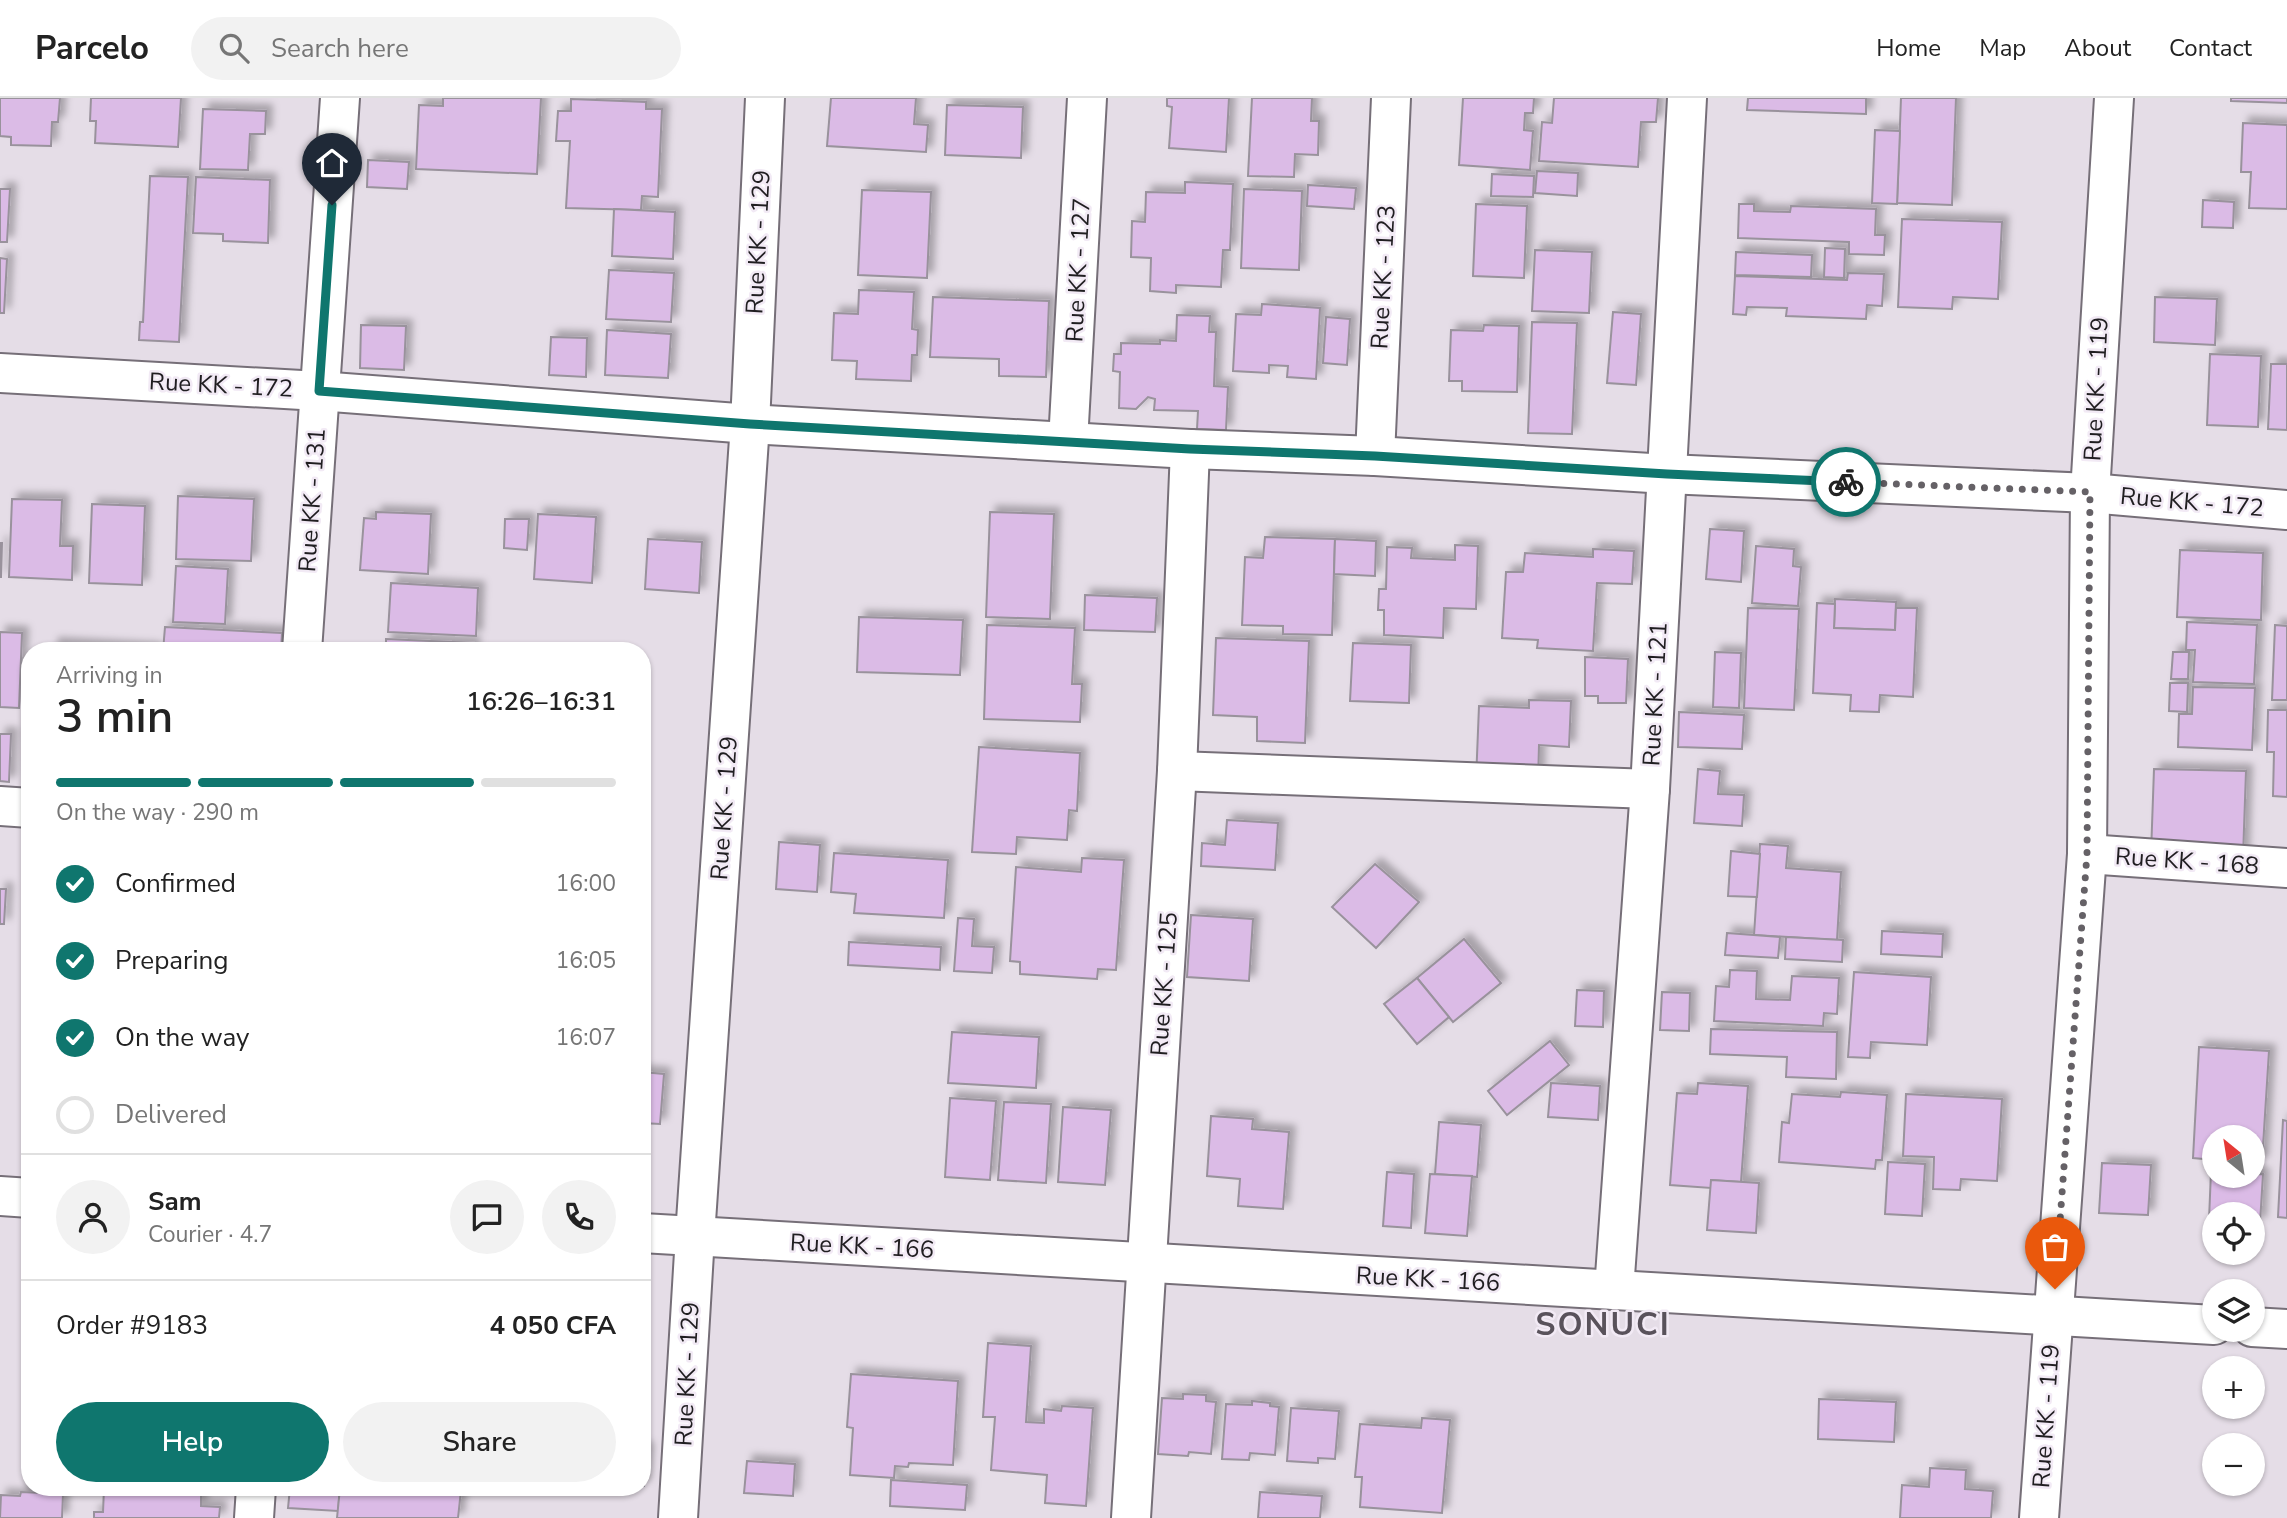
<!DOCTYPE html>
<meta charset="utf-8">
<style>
:root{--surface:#fff;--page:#f2f2f2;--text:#222;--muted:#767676;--line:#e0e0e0;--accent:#0f766e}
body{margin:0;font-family:"Nunito Sans",sans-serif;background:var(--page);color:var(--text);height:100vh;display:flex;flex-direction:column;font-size:26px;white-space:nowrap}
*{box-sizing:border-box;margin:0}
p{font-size:23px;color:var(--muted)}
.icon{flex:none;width:38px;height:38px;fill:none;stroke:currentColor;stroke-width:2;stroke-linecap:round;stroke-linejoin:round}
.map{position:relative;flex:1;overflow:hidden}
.drawer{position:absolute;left:21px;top:544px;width:630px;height:854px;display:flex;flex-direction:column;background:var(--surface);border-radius:28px;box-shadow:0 2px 5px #0004}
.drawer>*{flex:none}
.needle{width:46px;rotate:330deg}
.fabs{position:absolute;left:2202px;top:1027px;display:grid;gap:14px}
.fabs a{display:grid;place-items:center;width:63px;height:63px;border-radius:50%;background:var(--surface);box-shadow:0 2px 5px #0004;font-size:35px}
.pin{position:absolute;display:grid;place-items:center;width:60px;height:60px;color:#fff;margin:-72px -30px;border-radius:50% 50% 50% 0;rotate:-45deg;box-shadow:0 0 7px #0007}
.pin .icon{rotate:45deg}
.courier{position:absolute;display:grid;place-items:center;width:70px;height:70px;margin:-35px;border:5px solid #0f766e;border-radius:50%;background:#fff;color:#222;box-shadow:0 2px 9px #0007}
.head em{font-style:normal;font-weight:600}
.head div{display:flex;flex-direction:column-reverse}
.head{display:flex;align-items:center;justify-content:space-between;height:119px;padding:0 35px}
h1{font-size:46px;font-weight:600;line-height:52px}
.bar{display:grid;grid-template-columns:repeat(4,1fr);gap:10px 7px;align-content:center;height:84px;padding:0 35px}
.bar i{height:9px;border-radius:5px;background:var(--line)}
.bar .active{background:var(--accent)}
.bar p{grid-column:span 4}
.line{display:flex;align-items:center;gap:18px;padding:0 35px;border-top:2px solid var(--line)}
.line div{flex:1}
.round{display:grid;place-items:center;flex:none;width:74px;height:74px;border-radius:37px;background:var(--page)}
ol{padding:0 35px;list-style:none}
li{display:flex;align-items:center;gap:21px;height:77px}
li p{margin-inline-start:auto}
li .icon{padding:7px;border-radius:50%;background:var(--accent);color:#fff;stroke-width:4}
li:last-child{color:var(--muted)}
li i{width:38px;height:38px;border:4px solid var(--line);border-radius:50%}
.button{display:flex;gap:14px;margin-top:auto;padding:14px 35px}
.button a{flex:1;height:80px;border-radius:42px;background:var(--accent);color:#fff;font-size:28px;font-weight:600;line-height:80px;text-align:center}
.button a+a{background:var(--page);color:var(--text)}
header{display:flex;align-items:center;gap:42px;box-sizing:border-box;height:98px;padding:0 35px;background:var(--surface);border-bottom:2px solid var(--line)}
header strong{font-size:33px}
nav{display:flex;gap:38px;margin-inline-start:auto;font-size:24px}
.search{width:490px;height:63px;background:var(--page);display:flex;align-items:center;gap:18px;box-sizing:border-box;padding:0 24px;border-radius:38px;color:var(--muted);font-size:26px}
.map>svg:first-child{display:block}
.building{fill:#dbbbe6;stroke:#99929c;stroke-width:2;filter:url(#shadow)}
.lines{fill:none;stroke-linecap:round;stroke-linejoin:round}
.street-casing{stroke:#766f78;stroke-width:42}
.street{stroke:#fff;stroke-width:38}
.done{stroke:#656166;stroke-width:7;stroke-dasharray:0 12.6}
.route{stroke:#0f766e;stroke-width:9}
.labels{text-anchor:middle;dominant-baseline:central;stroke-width:5;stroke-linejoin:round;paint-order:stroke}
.street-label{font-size:24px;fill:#201e21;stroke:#f2eaf5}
.district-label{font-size:32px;font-weight:bold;letter-spacing:2px;fill:#59525b;stroke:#f2eaf5}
</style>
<header>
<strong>Parcelo</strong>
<div class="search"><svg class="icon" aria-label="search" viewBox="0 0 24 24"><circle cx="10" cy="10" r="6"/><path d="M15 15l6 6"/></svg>Search here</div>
<nav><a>Home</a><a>Map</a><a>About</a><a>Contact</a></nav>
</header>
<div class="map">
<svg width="2287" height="1420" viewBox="0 0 2287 1420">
<defs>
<filter id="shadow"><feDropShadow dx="6" dy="-6" stdDeviation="3.5" flood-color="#0004"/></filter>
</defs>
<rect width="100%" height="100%" fill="#e5dde7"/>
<g class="building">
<polygon points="0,0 60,0 58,24 52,24 51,48 11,47 11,39 0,38"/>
<polygon points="91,0 181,0 178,49 95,45 96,23 90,23"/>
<polygon points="443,0 541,0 537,76 416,71 419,7 443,8"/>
<polygon points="831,0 916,0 914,26 928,27 926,54 827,48"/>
<polygon points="1167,0 1229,0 1226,54 1169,50 1172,9 1167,8"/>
<polygon points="1252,0 1312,0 1311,23 1319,23 1318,57 1295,56 1294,79 1248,78"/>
<polygon points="1463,0 1534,0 1533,15 1525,15 1524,32 1533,33 1530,72 1459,67"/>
<polygon points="1554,0 1658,0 1656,24 1641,24 1638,69 1539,63 1542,24 1552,25"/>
<polygon points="1748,0 1866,0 1866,16 1747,12"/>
<polygon points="1901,0 1956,0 1952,107 1897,105"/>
<polygon points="2231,0 2287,0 2287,5 2231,3"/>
<polygon points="571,1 646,4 646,11 662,11 658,99 642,98 641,112 566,110 570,43 556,43 558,13 571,13"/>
<polygon points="947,7 1023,9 1021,60 945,57"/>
<polygon points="203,11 266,13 265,36 250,36 248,72 200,71"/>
<polygon points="2243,25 2287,27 2287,111 2249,110 2251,74 2241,74"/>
<polygon points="1875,32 1900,33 1897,106 1872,105"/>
<polygon points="368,62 409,64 407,91 367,89"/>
<polygon points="1537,73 1578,75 1577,98 1535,95"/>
<polygon points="1492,76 1534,78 1533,99 1491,98"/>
<polygon points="150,78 188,79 179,244 139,242 140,224 143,224"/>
<polygon points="196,79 270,82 268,145 223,143 223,136 193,135"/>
<polygon points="1185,84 1233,86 1230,152 1223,152 1221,189 1176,187 1176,195 1150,193 1151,160 1131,159 1132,123 1145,124 1146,94 1185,95"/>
<polygon points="1308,87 1356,90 1354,111 1307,108"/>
<polygon points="0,91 10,91 7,144 0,144"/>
<polygon points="1244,91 1302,93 1299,172 1241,170"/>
<polygon points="862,92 931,94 927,180 858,177"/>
<polygon points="2203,102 2234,104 2233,130 2202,129"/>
<polygon points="1476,106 1527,108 1524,180 1473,178"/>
<polygon points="1739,106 1754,106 1754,113 1790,114 1791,108 1876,111 1875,137 1885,137 1884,157 1849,156 1849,144 1738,140"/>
<polygon points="614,111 675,114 673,161 612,158"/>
<polygon points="1902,121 2002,124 1998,201 1953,199 1952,211 1898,209"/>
<polygon points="1825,150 1845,151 1844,180 1824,179"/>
<polygon points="1535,152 1592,154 1589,215 1532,213"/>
<polygon points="1736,154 1812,157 1811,179 1735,177"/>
<polygon points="0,160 7,161 4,215 0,215"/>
<polygon points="609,172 674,175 671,224 606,221"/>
<polygon points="1848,175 1884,176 1882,208 1867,207 1866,221 1786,218 1787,210 1747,209 1746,217 1733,216 1735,178 1847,182"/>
<polygon points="859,192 914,194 912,231 918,232 917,257 912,257 911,283 856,281 857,263 832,262 834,215 858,216"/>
<polygon points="933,199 1049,203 1046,279 999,278 999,261 930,259"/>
<polygon points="2155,199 2217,201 2215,247 2154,244"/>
<polygon points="1262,206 1320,210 1316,281 1287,279 1288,268 1269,267 1269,275 1233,273 1236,216 1261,217"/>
<polygon points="1613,214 1641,216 1636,287 1607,285"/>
<polygon points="1177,217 1210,218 1209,234 1216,234 1214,288 1228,289 1226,332 1197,331 1198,313 1154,312 1155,301 1148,299 1136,311 1119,310 1120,274 1113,273 1114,256 1121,256 1121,245 1160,246 1160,242 1176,243"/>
<polygon points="1326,219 1350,221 1347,267 1323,265"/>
<polygon points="1532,224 1577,225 1572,336 1528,335"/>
<polygon points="361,227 406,228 404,272 360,270"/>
<polygon points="1484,227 1519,228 1517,294 1462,293 1462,283 1449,283 1451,232 1483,233"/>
<polygon points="607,232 671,236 668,280 605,277"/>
<polygon points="551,239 587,240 586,279 549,277"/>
<polygon points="2210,256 2261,258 2258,329 2207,327"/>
<polygon points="2271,266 2287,266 2287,332 2268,331"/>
<polygon points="178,398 254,401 251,463 176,461"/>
<polygon points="12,401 62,402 60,448 73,448 72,482 9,479"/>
<polygon points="92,406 145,408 142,487 89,485"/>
<polygon points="376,414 431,416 428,476 360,472 364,420 376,421"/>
<polygon points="990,414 1054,416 1050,521 986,519"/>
<polygon points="538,416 596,419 592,485 534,481"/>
<polygon points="505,421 529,421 527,452 504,450"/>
<polygon points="1710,431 1744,433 1741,484 1706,481"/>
<polygon points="1265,439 1335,441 1332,537 1283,536 1283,528 1242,527 1245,459 1263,460"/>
<polygon points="648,441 702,444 699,495 645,491"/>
<polygon points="1335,441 1376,443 1375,478 1334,476"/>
<polygon points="0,445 2,445 1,479 0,479"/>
<polygon points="1455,447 1478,448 1476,511 1444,510 1443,540 1384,537 1384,512 1378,512 1379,491 1386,491 1387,449 1412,450 1411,460 1455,462"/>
<polygon points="1756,448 1794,451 1793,468 1801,469 1798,508 1752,505"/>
<polygon points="1593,451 1634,453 1632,486 1597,485 1593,553 1537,550 1538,542 1502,540 1506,474 1523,474 1525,455 1593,459"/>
<polygon points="2180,452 2263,455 2261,522 2177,519"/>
<polygon points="176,468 228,471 225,526 173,524"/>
<polygon points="391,485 478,490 476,538 388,534"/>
<polygon points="1085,497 1157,500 1155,534 1084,532"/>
<polygon points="1835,501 1896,504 1895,532 1834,530"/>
<polygon points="1817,505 1835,506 1834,530 1895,532 1896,510 1917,510 1913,599 1880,597 1879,614 1850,613 1851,597 1813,595"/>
<polygon points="1748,510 1799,511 1794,612 1744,610"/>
<polygon points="859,519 963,522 960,577 857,574"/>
<polygon points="2187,524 2257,527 2254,586 2193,584 2195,552 2186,552"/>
<polygon points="987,527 1075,530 1072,586 1082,586 1080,624 984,621"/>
<polygon points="2275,527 2287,528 2287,602 2272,602"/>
<polygon points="165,529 282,535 281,553 163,553"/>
<polygon points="0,534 22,535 19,610 0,609"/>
<polygon points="1216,540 1309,543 1305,645 1257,643 1257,619 1213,617"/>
<polygon points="386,541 474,545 473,553 386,553"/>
<polygon points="1353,545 1411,547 1409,605 1350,603"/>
<polygon points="53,546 155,551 155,553 52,553"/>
<polygon points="1715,554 1741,555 1739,610 1713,609"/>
<polygon points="2173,554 2189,554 2188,581 2171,581"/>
<polygon points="1585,559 1628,561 1626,605 1598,605 1598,598 1585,598"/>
<polygon points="2170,585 2188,585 2187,614 2169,613"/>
<polygon points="2193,589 2255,590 2252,652 2178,649 2179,616 2192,616"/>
<polygon points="1529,602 1571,603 1569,649 1539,647 1538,684 1476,683 1479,608 1529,610"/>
<polygon points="2268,612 2287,612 2287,699 2273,698 2274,654 2267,654"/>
<polygon points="1679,614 1744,617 1742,651 1678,649"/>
<polygon points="0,636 11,636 9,684 0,683"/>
<polygon points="979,649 1080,655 1077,713 1069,712 1067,742 1017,739 1016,756 972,754"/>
<polygon points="1698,671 1720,673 1718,696 1744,697 1742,728 1694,725"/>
<polygon points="2154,671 2246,673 2243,759 2151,756"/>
<polygon points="1227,722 1278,725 1275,772 1201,768 1202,745 1225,747"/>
<polygon points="779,744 820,747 817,794 776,791"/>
<polygon points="1760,746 1788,748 1786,770 1841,774 1837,842 1754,837"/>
<polygon points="1731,753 1760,756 1757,799 1728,798"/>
<polygon points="834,755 948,762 944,820 854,815 856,796 831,794"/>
<polygon points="1082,760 1124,762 1116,872 1098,871 1097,881 1020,876 1020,864 1010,863 1016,769 1081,774"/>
<polygon points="1375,766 1419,804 1376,850 1332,809"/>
<polygon points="0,791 6,791 4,826 0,826"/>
<polygon points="1191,817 1253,821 1249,883 1187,879"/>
<polygon points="958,820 974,821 972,848 994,849 992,875 954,873"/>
<polygon points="1882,833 1943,836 1942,859 1881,856"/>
<polygon points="1727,835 1780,839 1778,860 1725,857"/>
<polygon points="1786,839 1843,842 1842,864 1785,861"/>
<polygon points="1464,841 1501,885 1453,924 1417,880"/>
<polygon points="849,844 941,849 940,872 848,867"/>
<polygon points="1730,872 1757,873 1756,901 1790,902 1792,878 1839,880 1837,916 1824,915 1823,928 1714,923 1716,888 1729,889"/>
<polygon points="1854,874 1931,879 1927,947 1871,944 1870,960 1848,959"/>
<polygon points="1417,880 1449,919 1417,946 1384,906"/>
<polygon points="1577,892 1604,893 1603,929 1575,928"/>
<polygon points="1662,894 1690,895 1689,933 1660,932"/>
<polygon points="1711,931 1837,934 1836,981 1786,979 1787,959 1710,956"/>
<polygon points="952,934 1039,939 1036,990 948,985"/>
<polygon points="1550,943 1569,967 1507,1017 1488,993"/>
<polygon points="2199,949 2269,953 2262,1064 2252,1064 2252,1040 2214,1040 2214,1062 2193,1060"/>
<polygon points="642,974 664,976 660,1026 642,1025"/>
<polygon points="1551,985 1600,988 1598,1022 1548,1019"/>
<polygon points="1698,985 1748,988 1741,1084 1711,1082 1711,1090 1670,1087 1677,995 1697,996"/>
<polygon points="1841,994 1887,997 1882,1062 1876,1062 1875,1071 1779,1064 1782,1024 1789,1025 1792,996 1840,999"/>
<polygon points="1906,996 2002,1001 1997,1083 1961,1081 1960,1092 1933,1091 1934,1059 1903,1058"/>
<polygon points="950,1000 996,1003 990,1082 945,1079"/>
<polygon points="1004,1004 1051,1006 1046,1085 998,1082"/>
<polygon points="1063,1009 1111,1012 1105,1087 1058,1084"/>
<polygon points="1211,1018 1253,1021 1252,1031 1289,1034 1283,1111 1238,1108 1240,1081 1207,1078"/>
<polygon points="2283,1022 2287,1023 2287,1120 2278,1119"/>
<polygon points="1439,1024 1481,1027 1477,1079 1435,1076"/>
<polygon points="1888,1064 1925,1066 1922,1118 1885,1116"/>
<polygon points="2102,1065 2151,1067 2148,1117 2099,1115"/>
<polygon points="2211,1073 2214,1073 2214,1078 2263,1076 2260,1125 2252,1124 2252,1116 2214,1116 2214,1122 2209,1122"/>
<polygon points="1387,1074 1414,1076 1411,1130 1383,1128"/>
<polygon points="1430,1076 1472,1078 1467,1138 1425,1135"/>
<polygon points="1711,1082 1759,1085 1756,1135 1707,1132"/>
<polygon points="988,1245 1031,1248 1026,1324 1044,1325 1044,1311 1061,1313 1062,1308 1093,1310 1086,1408 1045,1405 1047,1377 991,1372 995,1319 983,1319"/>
<polygon points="851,1276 958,1283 953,1367 909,1365 908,1369 895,1368 894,1380 850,1377 853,1330 847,1329"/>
<polygon points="1183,1296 1206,1297 1206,1303 1216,1304 1211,1356 1189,1354 1188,1358 1158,1356 1162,1300 1183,1301"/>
<polygon points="1819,1301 1896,1304 1894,1344 1818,1341"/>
<polygon points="1252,1303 1270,1305 1270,1308 1279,1309 1275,1357 1250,1355 1249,1362 1222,1361 1226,1306 1252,1307"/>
<polygon points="1291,1310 1339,1313 1335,1361 1318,1360 1318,1365 1287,1363"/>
<polygon points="1422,1320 1450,1322 1442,1415 1360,1409 1362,1379 1355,1379 1360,1326 1421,1330"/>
<polygon points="642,1350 647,1351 644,1388 642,1388"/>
<polygon points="747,1363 795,1366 793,1398 744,1395"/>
<polygon points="1930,1370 1966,1372 1965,1391 1993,1393 1991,1420 1900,1420 1902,1387 1929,1389"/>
<polygon points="891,1382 967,1387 965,1412 890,1408"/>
<polygon points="104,1390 193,1390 201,1391 201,1408 220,1409 219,1420 94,1420 94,1414 103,1414"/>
<polygon points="290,1390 340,1390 338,1413 288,1410"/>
<polygon points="340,1390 418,1390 461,1392 458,1420 337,1420"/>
<polygon points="21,1394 63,1396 62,1420 0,1420 1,1397 20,1398"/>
<polygon points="1260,1394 1322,1398 1320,1420 1258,1420"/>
</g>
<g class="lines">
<defs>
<g id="street">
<polyline points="0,275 319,293 750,326 1190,351 1375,358 1667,376 2090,395 2287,412"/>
<polyline points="1068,344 1087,0"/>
<polyline points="1375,358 1391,0"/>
<polyline points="302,553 340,0"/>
<polyline points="1177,673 1650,691"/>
<polyline points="0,708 30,710"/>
<polyline points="2087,756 2287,770"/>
<polyline points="0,1098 30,1100"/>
<polyline points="642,1135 2214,1227"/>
<polyline points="1614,1192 1650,691 1687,0"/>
<polyline points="2252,1229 2287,1231"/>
<polyline points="254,1420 256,1390"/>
<polyline points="678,1420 695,1138 750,326 765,0"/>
<polyline points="1131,1420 1177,673 1190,351"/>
<polyline points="2039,1420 2087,756 2090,395 2114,0"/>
</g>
</defs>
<use href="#street" class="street-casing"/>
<use href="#street" class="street"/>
</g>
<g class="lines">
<polyline class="done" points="1846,384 2090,394 2087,756 2055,1191"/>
<polyline class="route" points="332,107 319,293 750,326 1190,351 1375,358 1667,376 1846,384"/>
</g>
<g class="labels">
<g class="street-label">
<text transform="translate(758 144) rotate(-87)">Rue KK - 129</text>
<text transform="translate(1078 172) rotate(-87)">Rue KK - 127</text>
<text transform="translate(1383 179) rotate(-87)">Rue KK - 123</text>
<text transform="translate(221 287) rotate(3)">Rue KK - 172</text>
<text transform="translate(2096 291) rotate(-87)">Rue KK - 119</text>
<text transform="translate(312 402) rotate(-86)">Rue KK - 131</text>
<text transform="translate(2192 404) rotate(5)">Rue KK - 172</text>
<text transform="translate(1655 596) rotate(-87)">Rue KK - 121</text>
<text transform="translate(724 710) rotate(-86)">Rue KK - 129</text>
<text transform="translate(2187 763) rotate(4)">Rue KK - 168</text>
<text transform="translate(1164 886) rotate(-86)">Rue KK - 125</text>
<text transform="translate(862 1148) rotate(3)">Rue KK - 166</text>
<text transform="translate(1428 1181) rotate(3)">Rue KK - 166</text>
<text transform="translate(687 1276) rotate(-87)">Rue KK - 129</text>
<text transform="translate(2046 1318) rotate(-86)">Rue KK - 119</text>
</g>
<g class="district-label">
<text x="1603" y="1226">SONUCI</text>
</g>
</g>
</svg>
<div class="fabs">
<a><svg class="needle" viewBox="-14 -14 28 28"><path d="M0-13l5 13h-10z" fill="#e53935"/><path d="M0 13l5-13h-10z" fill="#767676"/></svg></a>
<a><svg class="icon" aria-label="locate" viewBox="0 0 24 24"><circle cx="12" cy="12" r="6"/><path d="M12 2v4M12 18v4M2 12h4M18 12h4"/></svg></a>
<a><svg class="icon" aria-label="layers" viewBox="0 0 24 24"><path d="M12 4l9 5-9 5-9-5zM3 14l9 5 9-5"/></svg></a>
<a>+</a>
<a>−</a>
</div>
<div class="pin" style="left:2055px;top:1191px;background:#ea580c"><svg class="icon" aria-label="bag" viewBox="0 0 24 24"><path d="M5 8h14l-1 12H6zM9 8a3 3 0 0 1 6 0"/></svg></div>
<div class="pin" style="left:332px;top:107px;background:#1f2937"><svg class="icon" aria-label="home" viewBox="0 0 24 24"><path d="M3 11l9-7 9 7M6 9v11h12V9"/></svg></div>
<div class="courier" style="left:1846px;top:384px"><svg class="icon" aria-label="bike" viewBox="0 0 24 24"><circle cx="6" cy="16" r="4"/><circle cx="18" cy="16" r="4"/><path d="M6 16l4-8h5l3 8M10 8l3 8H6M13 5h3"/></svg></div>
<section class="drawer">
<div class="head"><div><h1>3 min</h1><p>Arriving in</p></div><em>16:26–16:31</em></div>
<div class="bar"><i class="active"></i><i class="active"></i><i class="active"></i><i></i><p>On the way · 290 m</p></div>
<ol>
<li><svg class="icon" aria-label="check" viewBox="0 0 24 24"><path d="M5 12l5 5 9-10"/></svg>Confirmed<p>16:00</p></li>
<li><svg class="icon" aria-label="check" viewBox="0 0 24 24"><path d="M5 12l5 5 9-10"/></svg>Preparing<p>16:05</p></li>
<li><svg class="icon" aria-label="check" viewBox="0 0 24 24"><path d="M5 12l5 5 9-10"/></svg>On the way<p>16:07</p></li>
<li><i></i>Delivered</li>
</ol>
<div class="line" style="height:126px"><a class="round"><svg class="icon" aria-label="person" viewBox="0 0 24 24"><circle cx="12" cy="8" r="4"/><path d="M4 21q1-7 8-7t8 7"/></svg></a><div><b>Sam</b><p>Courier · 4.7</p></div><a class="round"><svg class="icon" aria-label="chat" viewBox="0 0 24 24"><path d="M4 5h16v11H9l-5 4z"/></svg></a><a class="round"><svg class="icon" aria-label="phone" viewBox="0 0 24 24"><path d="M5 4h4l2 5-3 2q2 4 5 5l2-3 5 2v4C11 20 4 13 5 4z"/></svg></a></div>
<div class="line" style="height:91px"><div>Order #9183</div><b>4 050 CFA</b></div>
<div class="button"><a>Help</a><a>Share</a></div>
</section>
</div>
